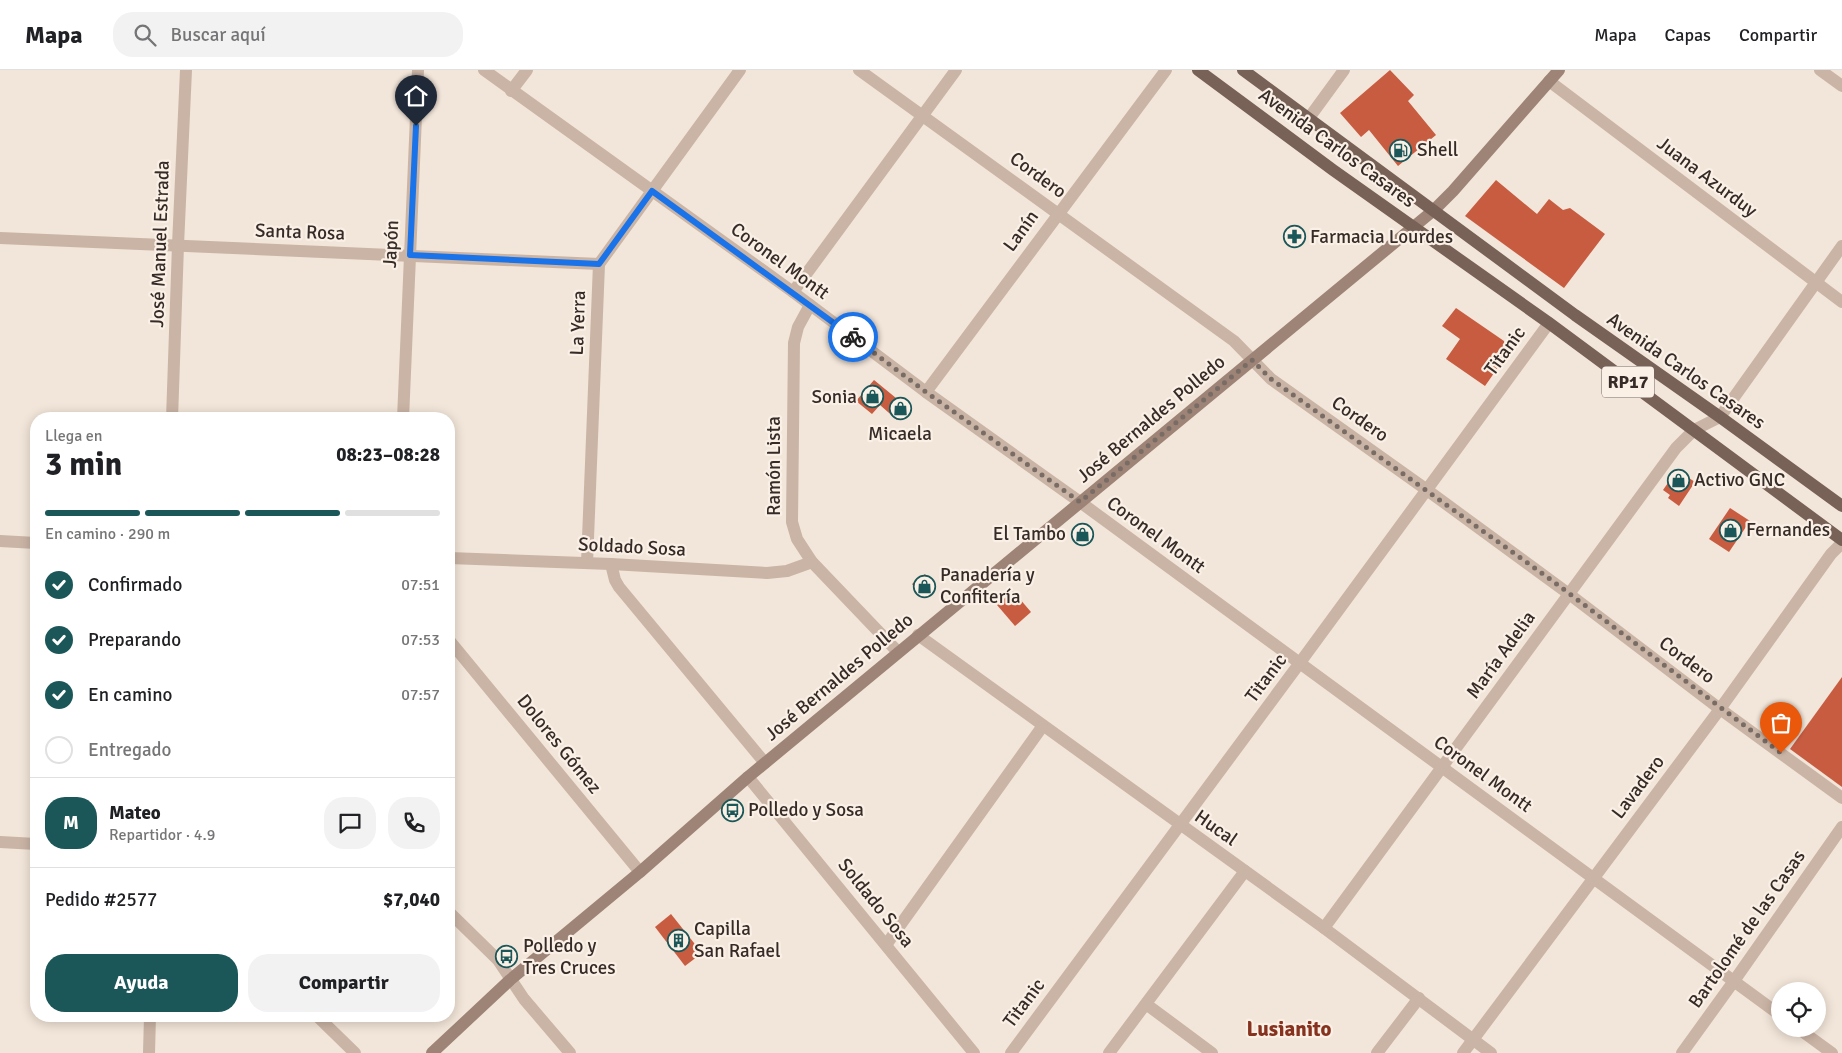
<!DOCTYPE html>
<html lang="es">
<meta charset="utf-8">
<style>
:root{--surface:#fff;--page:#f2f2f2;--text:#202124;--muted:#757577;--line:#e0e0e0;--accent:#1b5758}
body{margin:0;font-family:Signika,sans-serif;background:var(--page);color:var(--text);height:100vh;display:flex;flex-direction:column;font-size:19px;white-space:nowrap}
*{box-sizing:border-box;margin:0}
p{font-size:16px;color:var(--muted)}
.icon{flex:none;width:28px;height:28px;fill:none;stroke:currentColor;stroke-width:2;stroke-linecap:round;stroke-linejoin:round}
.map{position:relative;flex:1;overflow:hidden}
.details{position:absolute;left:30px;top:342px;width:425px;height:610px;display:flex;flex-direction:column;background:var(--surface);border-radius:20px;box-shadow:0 2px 12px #0003}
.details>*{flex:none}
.controls{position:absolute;left:1771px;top:912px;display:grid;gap:10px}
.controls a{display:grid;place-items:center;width:55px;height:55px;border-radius:50%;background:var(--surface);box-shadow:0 2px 12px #0003;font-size:25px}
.pin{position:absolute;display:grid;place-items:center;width:42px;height:42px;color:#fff;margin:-51px -21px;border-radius:50% 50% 50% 0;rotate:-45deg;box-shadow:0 0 5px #0007}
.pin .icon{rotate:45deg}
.courier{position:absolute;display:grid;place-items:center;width:50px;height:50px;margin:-25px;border:4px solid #1a73e8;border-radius:50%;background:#fff;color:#222;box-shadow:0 1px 6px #0007}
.summary em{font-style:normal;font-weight:700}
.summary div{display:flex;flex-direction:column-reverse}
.summary{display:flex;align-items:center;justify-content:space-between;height:85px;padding:0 15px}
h1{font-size:32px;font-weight:700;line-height:38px}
.bar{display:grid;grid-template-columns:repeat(4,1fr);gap:8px 5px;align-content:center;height:60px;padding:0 15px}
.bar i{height:6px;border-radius:4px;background:var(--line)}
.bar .current{background:var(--accent)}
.bar p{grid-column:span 4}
.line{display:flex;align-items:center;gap:12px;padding:0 15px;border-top:1px solid var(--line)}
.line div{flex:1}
.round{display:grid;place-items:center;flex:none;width:52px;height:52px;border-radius:20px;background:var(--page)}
ol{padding:0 15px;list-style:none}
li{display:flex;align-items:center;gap:15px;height:55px}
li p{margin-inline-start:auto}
li .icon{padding:5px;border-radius:50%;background:var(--accent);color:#fff;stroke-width:4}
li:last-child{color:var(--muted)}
li i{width:28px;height:28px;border:2px solid var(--line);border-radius:50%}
.action{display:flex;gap:10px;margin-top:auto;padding:10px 15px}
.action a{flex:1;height:58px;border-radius:20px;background:var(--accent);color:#fff;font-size:20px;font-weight:700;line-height:58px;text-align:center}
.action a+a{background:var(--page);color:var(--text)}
header{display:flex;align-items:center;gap:30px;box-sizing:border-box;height:70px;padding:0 25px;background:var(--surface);border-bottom:1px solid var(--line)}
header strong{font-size:24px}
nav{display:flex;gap:28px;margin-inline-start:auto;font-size:18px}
.search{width:350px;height:45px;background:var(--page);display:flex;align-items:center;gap:12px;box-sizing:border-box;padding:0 18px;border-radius:20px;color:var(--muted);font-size:19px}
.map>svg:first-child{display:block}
.building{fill:#c85c41}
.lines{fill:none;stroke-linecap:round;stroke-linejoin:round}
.minor{stroke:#cab4a5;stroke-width:12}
.secondary{stroke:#9e8377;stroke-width:12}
.primary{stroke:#786157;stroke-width:12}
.done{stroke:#786c65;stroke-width:5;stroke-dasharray:0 9}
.route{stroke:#1a73e8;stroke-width:6}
.labels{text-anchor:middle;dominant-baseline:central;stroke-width:4.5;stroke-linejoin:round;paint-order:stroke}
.shield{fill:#faf0e6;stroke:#716660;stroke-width:1}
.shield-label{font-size:18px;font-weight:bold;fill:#362b27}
.street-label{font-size:19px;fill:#362b27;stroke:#faf0e6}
.poi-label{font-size:19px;fill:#362b27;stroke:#faf0e6;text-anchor:start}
.quarter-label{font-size:21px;font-weight:bold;fill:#86321e;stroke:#faf0e6}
</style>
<header>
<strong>Mapa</strong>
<div class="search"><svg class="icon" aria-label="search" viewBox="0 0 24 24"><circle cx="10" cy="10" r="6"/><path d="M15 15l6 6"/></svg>Buscar aquí</div>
<nav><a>Mapa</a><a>Capas</a><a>Compartir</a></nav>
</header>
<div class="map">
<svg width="1842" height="983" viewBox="0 0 1842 983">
<rect width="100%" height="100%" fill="#f2e5d9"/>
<g class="building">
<polygon points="1390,0 1414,25 1408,31 1436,65 1398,96 1369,60 1361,67 1340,43"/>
<polygon points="1496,110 1537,144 1549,129 1563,140 1570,138 1605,164 1564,218 1465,146"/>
<polygon points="1456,238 1504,271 1506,286 1485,316 1446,289 1460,269 1442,256"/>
<polygon points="874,310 907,337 897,350 880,335 872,344 856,331"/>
<polygon points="1677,400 1695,412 1679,436 1668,428 1670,425 1663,420"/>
<polygon points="1730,438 1750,451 1729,482 1709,469"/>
<polygon points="925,504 935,517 922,527 912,514"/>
<polygon points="1013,521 1031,542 1015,556 997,535"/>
<polygon points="1842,607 1842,717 1790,679"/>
<polygon points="671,844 702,883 685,896 655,857"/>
</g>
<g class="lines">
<g class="minor">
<polyline points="484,0 793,222 926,322 1080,432 1780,945"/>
<polyline points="859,0 1234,271 1271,309 1427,420 1569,524 1720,639 1842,728"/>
<polyline points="1820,0 1842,16"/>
<polyline points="1549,11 1842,232"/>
<polyline points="511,21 527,0"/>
<polyline points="1309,48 1344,0"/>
<polyline points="0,168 599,194"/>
<polyline points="793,222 956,0"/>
<polyline points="810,235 798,257 794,273 792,452 797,469 812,492 898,582"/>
<polyline points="926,322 1166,0"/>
<polyline points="172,349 178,175 186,0"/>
<polyline points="403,349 418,0"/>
<polyline points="0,471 36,473"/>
<polyline points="449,488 611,494 767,503 787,501 812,492"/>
<polyline points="587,493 599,194 740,0"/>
<polyline points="611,494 615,510 619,517 765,693"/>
<polyline points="918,565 1324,858 1491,983"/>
<polyline points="449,570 640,802"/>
<polyline points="748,707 974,983"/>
<polyline points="0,772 36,774"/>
<polyline points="449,842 498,890 524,929 570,983"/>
<polyline points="1324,858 1676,378 1694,360 1720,347 1842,176"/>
<polyline points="886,875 1042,657"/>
<polyline points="1146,934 1212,983"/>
<polyline points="317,946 355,983"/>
<polyline points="1799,959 1832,983"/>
<polyline points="149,983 150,946"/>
<polyline points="1011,983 1299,594 1549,253"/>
<polyline points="1109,983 1245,801"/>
<polyline points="1377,983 1419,928"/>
<polyline points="1463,983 1720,639 1831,484 1842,473"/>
<polyline points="1682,983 1734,911 1842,757"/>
</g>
<polyline class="secondary" points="432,983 510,910 640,802 748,707 1434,140 1453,121 1559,0"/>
<g class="primary">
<polyline points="1198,0 1333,100 1549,253 1842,470"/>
<polyline points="1243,0 1575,245 1720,347 1842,436"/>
</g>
</g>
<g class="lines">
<polyline class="done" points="853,267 926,322 1080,432 1252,290 1271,309 1554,512 1781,683"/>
<polyline class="route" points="416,56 410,185 599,194 652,121 853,267"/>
</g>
<defs>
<symbol id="fuel-ring" viewBox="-11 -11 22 22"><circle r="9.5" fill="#faf0e6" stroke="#1b5758" stroke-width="1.5"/><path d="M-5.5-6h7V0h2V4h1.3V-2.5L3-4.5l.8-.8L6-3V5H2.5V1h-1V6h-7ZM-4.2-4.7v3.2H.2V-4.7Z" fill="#1b5758"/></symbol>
<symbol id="pharmacy-ring" viewBox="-11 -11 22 22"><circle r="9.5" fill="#faf0e6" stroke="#1b5758" stroke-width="1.5"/><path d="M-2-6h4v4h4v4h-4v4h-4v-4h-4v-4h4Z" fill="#1b5758"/></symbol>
<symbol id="shop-ring" viewBox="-11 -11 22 22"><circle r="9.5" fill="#faf0e6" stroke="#1b5758" stroke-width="1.5"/><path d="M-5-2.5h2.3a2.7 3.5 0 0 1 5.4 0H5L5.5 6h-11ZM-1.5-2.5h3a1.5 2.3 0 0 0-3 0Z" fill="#1b5758"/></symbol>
<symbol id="bus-ring" viewBox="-11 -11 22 22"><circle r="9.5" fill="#faf0e6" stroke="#1b5758" stroke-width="1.5"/><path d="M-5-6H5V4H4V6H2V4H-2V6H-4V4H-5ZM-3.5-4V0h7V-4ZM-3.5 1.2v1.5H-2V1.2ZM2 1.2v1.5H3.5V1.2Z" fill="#1b5758"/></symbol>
<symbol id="building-ring" viewBox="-11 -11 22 22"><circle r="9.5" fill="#faf0e6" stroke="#1b5758" stroke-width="1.5"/><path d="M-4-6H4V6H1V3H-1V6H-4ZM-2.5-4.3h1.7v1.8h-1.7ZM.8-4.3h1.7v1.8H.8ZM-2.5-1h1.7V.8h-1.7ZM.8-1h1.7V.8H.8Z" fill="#1b5758"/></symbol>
</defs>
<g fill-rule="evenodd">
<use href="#fuel-ring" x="1388" y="68" width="25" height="25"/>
<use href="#pharmacy-ring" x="1282" y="154" width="25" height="25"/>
<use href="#shop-ring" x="860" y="314" width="25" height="25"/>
<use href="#shop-ring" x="888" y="326" width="25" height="25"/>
<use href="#shop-ring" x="1666" y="398" width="25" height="25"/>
<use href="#shop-ring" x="1718" y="448" width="25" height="25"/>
<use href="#shop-ring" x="1070" y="452" width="25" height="25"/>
<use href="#shop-ring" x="912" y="504" width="25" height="25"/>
<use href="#bus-ring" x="720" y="728" width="25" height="25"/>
<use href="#building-ring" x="666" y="858" width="25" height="25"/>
<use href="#bus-ring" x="494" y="874" width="25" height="25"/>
</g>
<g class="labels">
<rect class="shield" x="1602" y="296.5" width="52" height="31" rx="4"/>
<g class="shield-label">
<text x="1628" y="312">RP17</text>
</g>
<g class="street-label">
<text transform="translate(1337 78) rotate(36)">Avenida Carlos Casares</text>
<text transform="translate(1038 105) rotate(36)">Cordero</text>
<text transform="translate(1707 107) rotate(37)">Juana Azurduy</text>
<text transform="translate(1021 161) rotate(-54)">Lanín</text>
<text transform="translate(300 162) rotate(2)">Santa Rosa</text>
<text transform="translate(160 174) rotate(-88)">José Manuel Estrada</text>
<text transform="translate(391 174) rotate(-87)">Japón</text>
<text transform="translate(780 191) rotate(36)">Coronel Montt</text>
<text transform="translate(578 253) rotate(-88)">La Yerra</text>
<text transform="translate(1505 281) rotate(-54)">Titanic</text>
<text transform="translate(1686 301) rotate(35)">Avenida Carlos Casares</text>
<text transform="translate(1151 349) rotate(-40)">José Bernaldes Polledo</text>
<text transform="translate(1360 349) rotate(35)">Cordero</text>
<text transform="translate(774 396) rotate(-90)">Ramón Lista</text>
<text transform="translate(1156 465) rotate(36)">Coronel Montt</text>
<text transform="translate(632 477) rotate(3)">Soldado Sosa</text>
<text transform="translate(1501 585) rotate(-54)">María Adelia</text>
<text transform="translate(1687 590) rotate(37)">Cordero</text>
<text transform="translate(839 607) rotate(-40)">José Bernaldes Polledo</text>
<text transform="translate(1266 608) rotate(-53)">Titanic</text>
<text transform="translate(559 674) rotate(51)">Dolores Gómez</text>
<text transform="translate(1483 704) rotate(36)">Coronel Montt</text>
<text transform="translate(1638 717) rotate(-53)">Lavadero</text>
<text transform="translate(1216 758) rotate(35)">Hucal</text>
<text transform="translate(876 833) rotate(51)">Soldado Sosa</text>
<text transform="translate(1747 859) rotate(-55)">Bartolomé de las Casas</text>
<text transform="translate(1024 933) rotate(-53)">Titanic</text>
</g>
<g class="poi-label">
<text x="1417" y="80">Shell</text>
<text x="1310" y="167">Farmacia Lourdes</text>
<text x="857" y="327" text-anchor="end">Sonia</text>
<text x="900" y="364" text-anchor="middle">Micaela</text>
<text x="1694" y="410">Activo GNC</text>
<text x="1746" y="460">Fernandes</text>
<text x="1066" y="464" text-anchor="end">El Tambo</text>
<text x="940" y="505">Panadería y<tspan x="940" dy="22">Confitería</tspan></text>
<text x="748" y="740">Polledo y Sosa</text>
<text x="694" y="859">Capilla<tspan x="694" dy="22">San Rafael</tspan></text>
<text x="523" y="876">Polledo y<tspan x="523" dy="22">Tres Cruces</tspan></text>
</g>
<g class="quarter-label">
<text x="1289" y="959">Lusianito</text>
</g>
</g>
</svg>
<div class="controls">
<a><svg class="icon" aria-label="locate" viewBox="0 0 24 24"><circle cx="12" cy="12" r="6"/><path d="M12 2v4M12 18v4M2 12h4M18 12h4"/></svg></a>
</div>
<div class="pin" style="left:1781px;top:683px;background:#ea580c"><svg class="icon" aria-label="bag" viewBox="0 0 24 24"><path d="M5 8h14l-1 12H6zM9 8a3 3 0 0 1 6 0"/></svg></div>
<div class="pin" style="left:416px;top:56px;background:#1f2937"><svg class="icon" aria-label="home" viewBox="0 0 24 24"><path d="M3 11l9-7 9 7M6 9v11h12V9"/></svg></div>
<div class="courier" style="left:853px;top:267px"><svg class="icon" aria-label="bike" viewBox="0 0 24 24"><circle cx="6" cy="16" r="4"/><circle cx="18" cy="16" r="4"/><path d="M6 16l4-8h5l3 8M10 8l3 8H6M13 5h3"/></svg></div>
<section class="details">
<div class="summary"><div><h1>3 min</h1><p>Llega en</p></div><em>08:23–08:28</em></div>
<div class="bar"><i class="current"></i><i class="current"></i><i class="current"></i><i></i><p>En camino · 290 m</p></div>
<ol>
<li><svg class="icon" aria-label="check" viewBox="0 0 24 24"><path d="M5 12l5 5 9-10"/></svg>Confirmado<p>07:51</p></li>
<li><svg class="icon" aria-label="check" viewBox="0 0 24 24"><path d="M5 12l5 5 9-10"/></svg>Preparando<p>07:53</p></li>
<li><svg class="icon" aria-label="check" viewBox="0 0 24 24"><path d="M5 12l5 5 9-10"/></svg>En camino<p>07:57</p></li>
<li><i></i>Entregado</li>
</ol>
<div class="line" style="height:90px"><b class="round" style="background:var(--accent);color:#fff">M</b><div><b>Mateo</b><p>Repartidor · 4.9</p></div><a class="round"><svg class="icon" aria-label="chat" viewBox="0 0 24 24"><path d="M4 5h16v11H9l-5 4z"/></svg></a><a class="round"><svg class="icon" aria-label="phone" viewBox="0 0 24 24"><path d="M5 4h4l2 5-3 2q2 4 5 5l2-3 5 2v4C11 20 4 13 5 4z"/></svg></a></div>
<div class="line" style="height:65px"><div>Pedido #2577</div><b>$7,040</b></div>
<div class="action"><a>Ayuda</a><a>Compartir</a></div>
</section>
</div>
